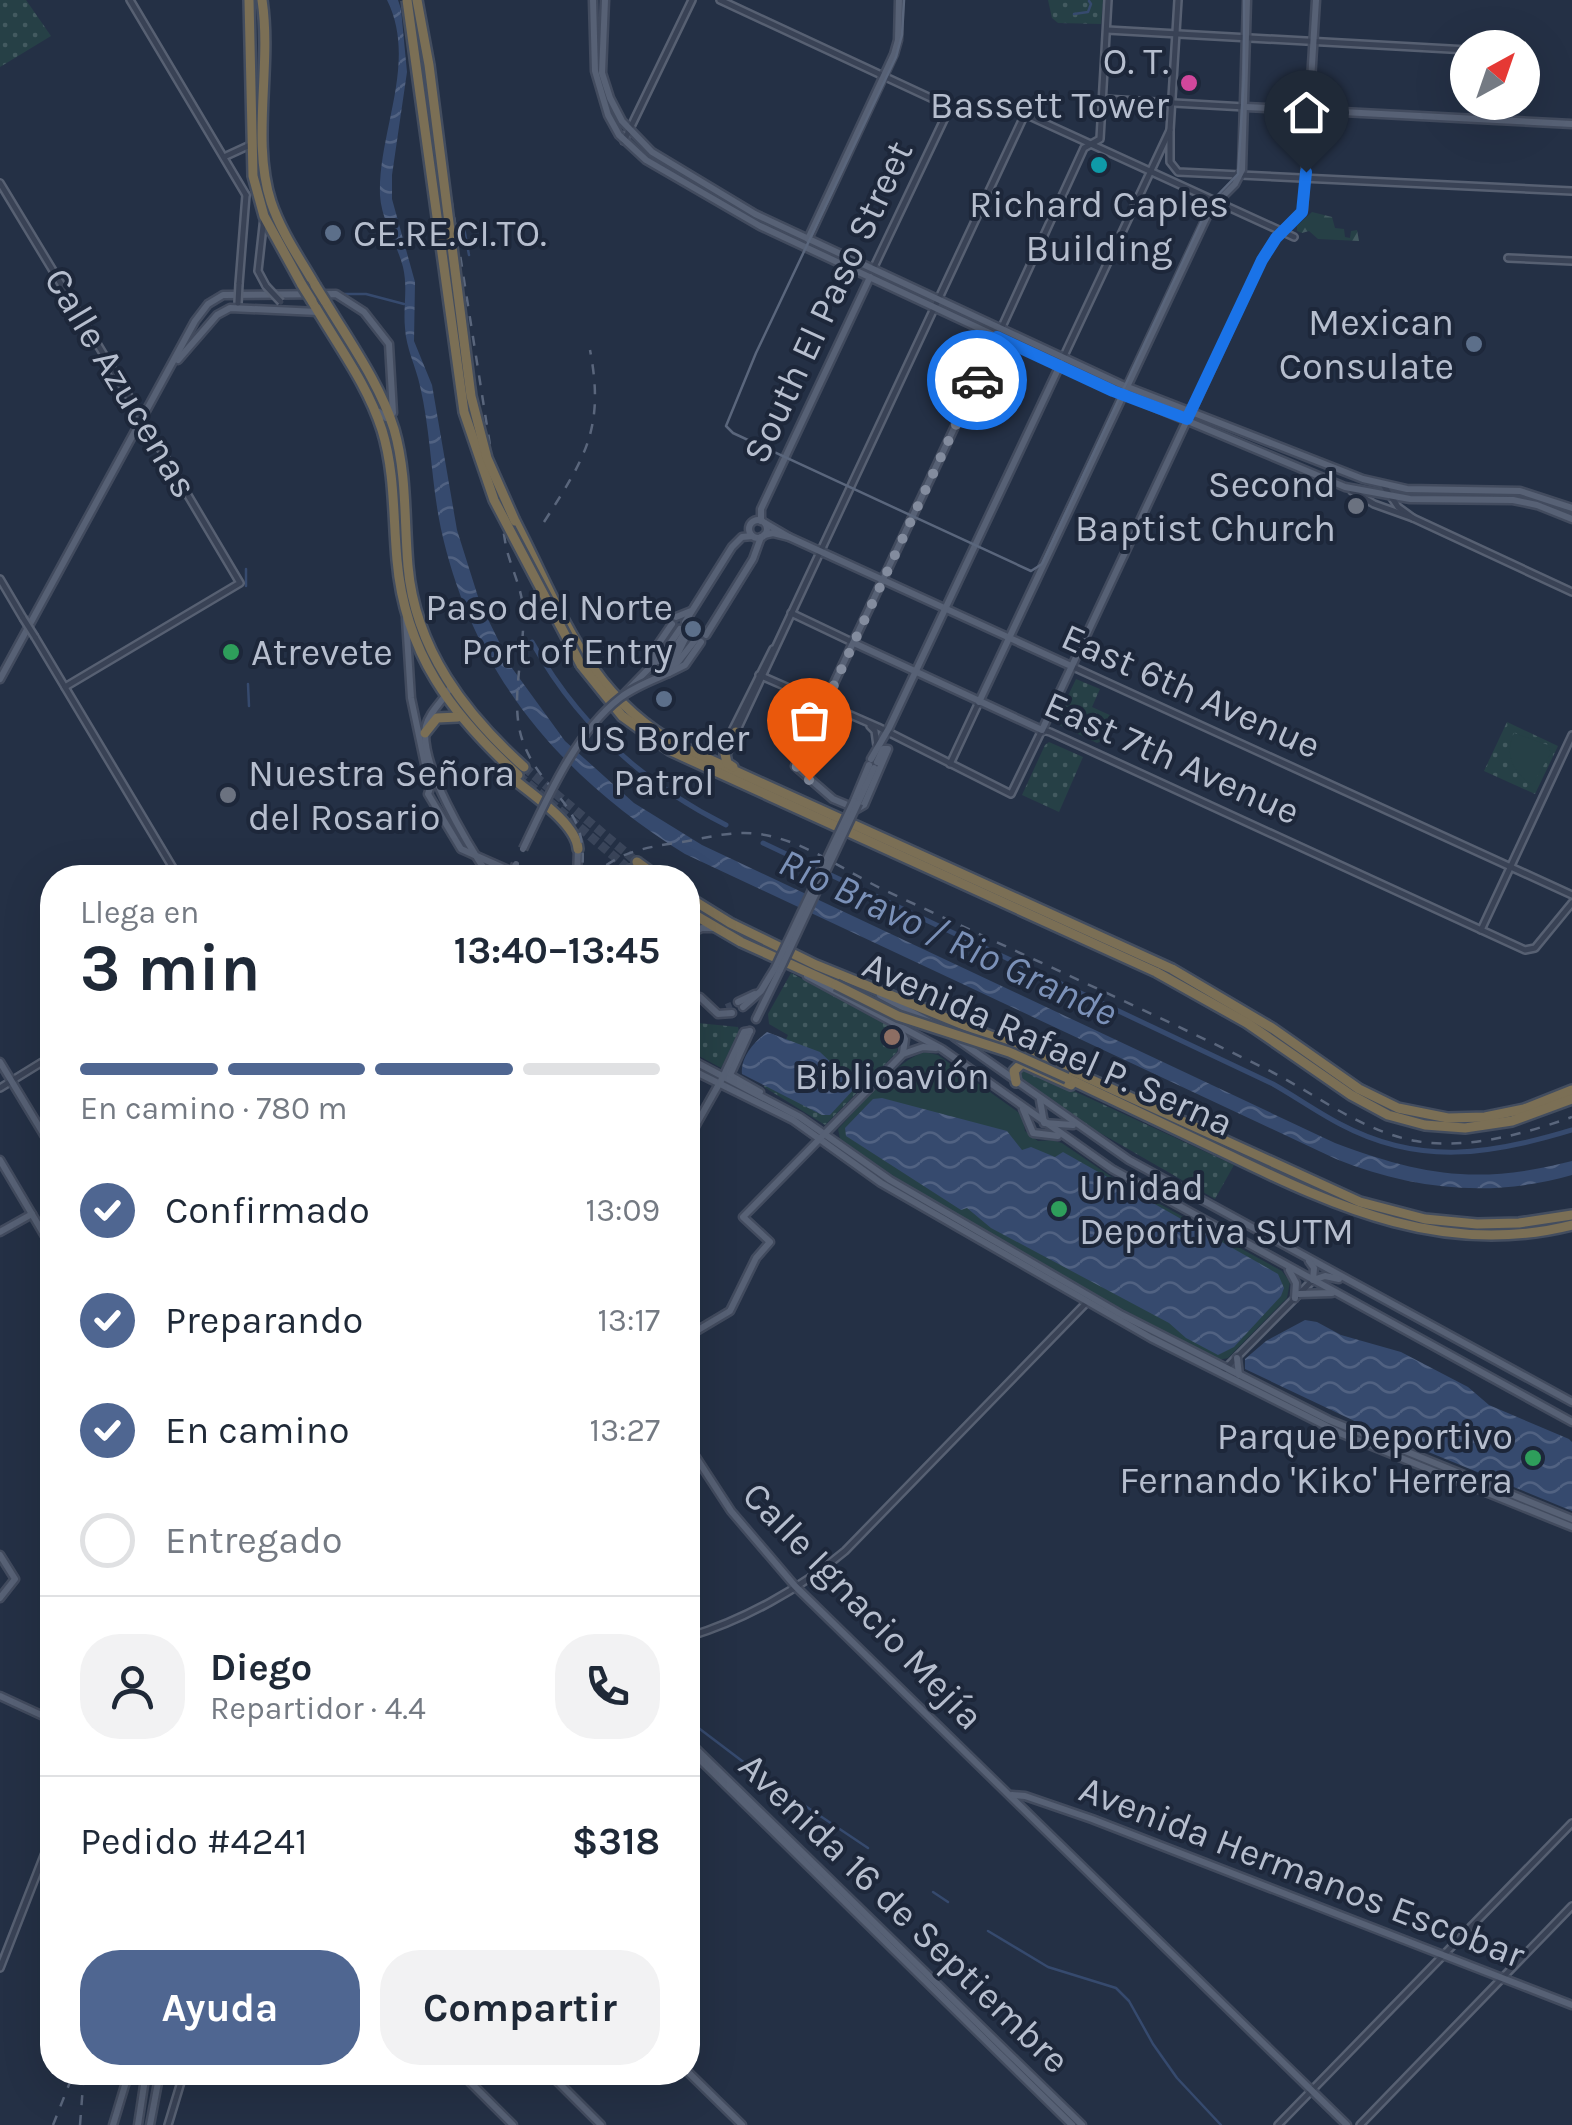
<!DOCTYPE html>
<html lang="es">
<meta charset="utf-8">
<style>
:root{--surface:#fff;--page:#f2f2f3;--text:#1f2937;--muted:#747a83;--line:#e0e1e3;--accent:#4f6691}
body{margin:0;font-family:Karla,sans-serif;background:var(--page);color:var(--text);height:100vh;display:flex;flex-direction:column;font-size:38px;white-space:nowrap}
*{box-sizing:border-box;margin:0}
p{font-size:32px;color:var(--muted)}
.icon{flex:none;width:55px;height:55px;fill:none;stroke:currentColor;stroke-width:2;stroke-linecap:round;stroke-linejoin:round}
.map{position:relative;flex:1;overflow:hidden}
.panel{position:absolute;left:40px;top:865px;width:660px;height:1220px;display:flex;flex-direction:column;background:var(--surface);border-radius:40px;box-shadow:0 10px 40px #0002}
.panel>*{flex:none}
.needle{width:65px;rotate:40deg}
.tools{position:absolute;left:1450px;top:30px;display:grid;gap:20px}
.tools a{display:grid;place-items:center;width:90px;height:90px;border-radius:50%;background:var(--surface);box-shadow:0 10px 40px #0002;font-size:50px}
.pin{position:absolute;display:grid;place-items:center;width:85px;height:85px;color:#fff;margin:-102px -42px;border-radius:50% 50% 50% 0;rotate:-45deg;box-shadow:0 0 10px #0007}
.pin .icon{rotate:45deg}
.courier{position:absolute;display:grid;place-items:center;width:100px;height:100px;margin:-50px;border:8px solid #1a73e8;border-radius:50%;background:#fff;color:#222;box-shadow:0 2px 12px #0007}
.head em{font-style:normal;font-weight:700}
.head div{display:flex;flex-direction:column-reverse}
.head{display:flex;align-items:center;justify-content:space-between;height:170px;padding:0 40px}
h1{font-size:65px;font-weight:700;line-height:75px}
.bar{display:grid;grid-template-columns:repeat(4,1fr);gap:15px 10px;align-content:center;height:120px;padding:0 40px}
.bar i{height:12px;border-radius:8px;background:var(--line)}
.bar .current{background:var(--accent)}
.bar p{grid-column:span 4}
.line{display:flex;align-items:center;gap:25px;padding:0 40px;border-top:2px solid var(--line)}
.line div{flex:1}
.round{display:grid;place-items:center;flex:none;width:105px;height:105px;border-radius:40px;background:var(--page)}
ol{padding:0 40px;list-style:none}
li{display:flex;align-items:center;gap:30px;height:110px}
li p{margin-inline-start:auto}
li .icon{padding:10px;border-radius:50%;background:var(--accent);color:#fff;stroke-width:4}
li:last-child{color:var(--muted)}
li i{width:55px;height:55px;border:5px solid var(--line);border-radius:50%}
.cta{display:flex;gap:20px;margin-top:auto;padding:20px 40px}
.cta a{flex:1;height:115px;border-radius:40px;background:var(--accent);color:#fff;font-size:40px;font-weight:700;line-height:115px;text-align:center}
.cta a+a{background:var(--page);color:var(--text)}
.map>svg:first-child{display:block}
.green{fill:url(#green-dots)}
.forest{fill:url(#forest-firs)}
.pitch{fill:#264046}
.water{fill:url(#water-waves)}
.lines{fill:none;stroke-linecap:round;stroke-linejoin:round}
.stream{stroke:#364a6e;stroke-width:2.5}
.canal{stroke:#364a6e;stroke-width:5}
.major-tunnel{stroke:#3a455a;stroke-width:6;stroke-dasharray:6 3;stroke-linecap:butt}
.highway-tunnel{stroke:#3a455a;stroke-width:9;stroke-dasharray:9 4.5;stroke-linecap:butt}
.minor-casing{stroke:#576072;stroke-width:10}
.major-casing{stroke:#424b5e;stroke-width:11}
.highway-casing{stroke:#434d5f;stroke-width:14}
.minor{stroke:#394255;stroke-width:5}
.major{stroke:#576175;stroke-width:6}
.highway{stroke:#7b6f55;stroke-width:9}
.tram{stroke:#5a667c;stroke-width:2.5}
.rail{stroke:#5a667c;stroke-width:2.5;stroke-dasharray:10 10;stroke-linecap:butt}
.minor-bridge-casing{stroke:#576072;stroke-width:10;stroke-linecap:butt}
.major-bridge-casing{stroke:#424b5e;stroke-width:11;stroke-linecap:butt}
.highway-bridge-casing{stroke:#434d5f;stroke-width:14;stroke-linecap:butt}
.minor-bridge{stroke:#394255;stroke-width:5}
.major-bridge{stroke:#576175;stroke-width:6}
.highway-bridge{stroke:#7b6f55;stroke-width:9}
.done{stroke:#838c9e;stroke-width:10;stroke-dasharray:0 18}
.route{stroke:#1a73e8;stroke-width:12}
.hotel-dot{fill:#d1479c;stroke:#1d273a;stroke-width:4}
.culture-dot{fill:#0f9aa8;stroke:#1d273a;stroke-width:4}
.service-dot{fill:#5c6f8a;stroke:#1d273a;stroke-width:4}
.worship-dot{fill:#6b7280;stroke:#1d273a;stroke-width:4}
.leisure-dot{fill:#2e9e5b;stroke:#1d273a;stroke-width:4}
.education-dot{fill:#8d6e63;stroke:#1d273a;stroke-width:4}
.labels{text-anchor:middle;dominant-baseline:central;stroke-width:8;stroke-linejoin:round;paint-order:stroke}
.poi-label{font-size:38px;fill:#b6bece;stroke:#1d273a;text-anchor:end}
.street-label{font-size:38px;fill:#b6bece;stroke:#1d273a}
.water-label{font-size:40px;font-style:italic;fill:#7b91b8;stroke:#1d273a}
</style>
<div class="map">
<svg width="1572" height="2125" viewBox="0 0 1572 2125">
<defs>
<pattern id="green-dots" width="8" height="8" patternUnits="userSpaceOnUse" patternTransform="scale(2.5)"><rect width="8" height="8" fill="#264046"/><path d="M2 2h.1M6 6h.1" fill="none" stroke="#435a60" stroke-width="1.8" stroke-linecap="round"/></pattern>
<pattern id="forest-firs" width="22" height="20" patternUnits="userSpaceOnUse" patternTransform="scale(2.5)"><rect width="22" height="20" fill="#264046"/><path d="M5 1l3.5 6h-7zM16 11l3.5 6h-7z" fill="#435a60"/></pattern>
<pattern id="water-waves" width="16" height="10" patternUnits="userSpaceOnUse" patternTransform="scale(2.5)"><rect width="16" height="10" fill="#364a6e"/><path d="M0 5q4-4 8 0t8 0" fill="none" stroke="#516282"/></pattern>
</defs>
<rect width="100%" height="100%" fill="#243045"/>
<g class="green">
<polygon points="0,0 26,0 51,36 0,67"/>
<polygon points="1048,0 1103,0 1101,24 1058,23 1052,18"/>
<polygon points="1076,679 1100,689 1092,707 1114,717 1102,741 1097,743 1055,723"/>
<polygon points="1507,722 1558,746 1535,794 1484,771"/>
<polygon points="1049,742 1083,757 1059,812 1022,795 1045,745"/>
<polygon points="791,973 892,1025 901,1037 897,1052 825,1125 764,1087 788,1035 769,1024 768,1014"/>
<polygon points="688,1022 738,1027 739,1032 721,1068 688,1050"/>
<polygon points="1022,1067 1234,1165 1215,1199 1088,1126 1019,1076"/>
</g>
<polygon class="forest" points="1312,212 1332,217 1335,228 1344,229 1345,237 1350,238 1351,231 1357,230 1359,241 1318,239 1309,231 1302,233 1297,231 1297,226"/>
<g class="pitch">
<path d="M1514 733 1548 745 1551 753 1532 785C1513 772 1504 755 1514 733Z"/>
<path d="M925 1052 938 1055 1018 1112 1023 1119 1025 1131 1038 1141 1052 1140 1062 1143 1116 1180 1282 1271 1290 1282 1287 1298 1228 1358 1219 1360C1093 1294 955 1222 840 1139L838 1129C860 1106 896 1060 925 1052Z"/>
</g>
<g class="water">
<path d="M387 0H398L401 9 407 72 392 175V199L415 282 414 341 432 385 457 530 480 603 512 668 565 741 634 803 702 845 1335 1143C1423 1176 1479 1185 1572 1161V1175C1492 1198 1413 1190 1336 1159L685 854C561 777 473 675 441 529 431 482 431 433 420 386 416 367 406 348 405 328 403 307 408 288 403 267 397 244 381 219 380 195 378 131 418 62 387 0Z"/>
<path d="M767 1032 820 1052 853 1083 854 1089 830 1115H822L742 1074C740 1057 754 1042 767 1032Z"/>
<polygon points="882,1098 1007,1131 1022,1150 1031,1147 1055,1157 1063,1152 1278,1274 1284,1288 1281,1296 1234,1347 1218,1355 1186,1338 1169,1323 991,1228 967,1208 961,1210 846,1136 845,1128 873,1099"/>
<polygon points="1305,1320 1317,1322 1341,1335 1401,1352 1468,1387 1489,1405 1569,1439 1572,1442 1572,1511 1365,1426 1245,1369 1245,1359 1266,1341"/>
</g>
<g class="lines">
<g class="stream">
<polyline points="1074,14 1088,12 1091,4 1089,1"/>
<polyline points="464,228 469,255"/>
<polyline points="339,294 366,294 404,304"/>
<polyline points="246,569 246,586"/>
<polyline points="248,684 249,706"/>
<polyline points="688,1720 771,1783 868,1848"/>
<polyline points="933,1892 948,1902"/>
<polyline points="988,1931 1048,1967 1116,1988 1129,2001 1153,2044 1177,2078 1221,2125"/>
</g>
<g class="canal">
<path d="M532 642C577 723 642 783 726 825"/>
<path d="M763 843 1273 1084C1296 1097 1317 1112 1340 1124 1419 1166 1490 1155 1572 1130"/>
</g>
<g class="major-tunnel">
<polyline points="676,628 681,620"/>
<polyline points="688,988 700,997"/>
<polyline points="726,1007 738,1002"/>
</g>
<g class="highway-tunnel">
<polyline points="524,767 637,862"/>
<polyline points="518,775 630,870"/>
</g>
<defs>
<g id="minor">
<polyline points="130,0 246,195"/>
<polyline points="720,0 950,107 873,269"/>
<polyline points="1107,30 1468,50"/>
<polyline points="1103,99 1245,107"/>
<polyline points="1170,130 1170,162 1178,172 1572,191"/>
<polyline points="624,141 692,0"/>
<polyline points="224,157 250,145"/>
<polyline points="0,183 136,408"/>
<polyline points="264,217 258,271 266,286"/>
<polyline points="1508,258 1572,261"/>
<polyline points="239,284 246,195"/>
<polyline points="1001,329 1084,148 1100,139 1108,0"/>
<polyline points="1063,358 1170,130 1178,0"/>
<polyline points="1384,486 1398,507 1413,518"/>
<polyline points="1352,491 1374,504 1413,518 1572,592"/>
<polyline points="0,579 23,618"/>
<polyline points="791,613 854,643"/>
<polyline points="35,637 179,878"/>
<polyline points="1071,666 1572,895"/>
<polyline points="759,675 878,727 1011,794 1042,730 1050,732 1525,950 1535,948 1572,903"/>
<polyline points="65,687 240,583 148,428"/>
<polyline points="870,726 875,731 877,746"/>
<polyline points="736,732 1025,114 1294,237"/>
<polyline points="731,733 773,649"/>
<polyline points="950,764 979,702"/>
<polyline points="1481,930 1572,735"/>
<polyline points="0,1088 52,1056"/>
<polyline points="1224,1370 1313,1280"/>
<path d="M688 1637C744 1620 800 1589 845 1551L1090 1299"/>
<polyline points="0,1968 52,1835"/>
<polyline points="168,2125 184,2072"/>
<polyline points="1278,2125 1572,1823"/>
<polyline points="1360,2125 1572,1906"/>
</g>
<g id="major">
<polyline points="593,0 595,71 608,115 619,135 646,160 760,226 1090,380 1345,487 1410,499 1513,500 1537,505 1572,519"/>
<polyline points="605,0 602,73 610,98 622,121 652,152 755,214 1120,384 1363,479 1407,489 1520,491 1572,508"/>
<polyline points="1246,107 1572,124"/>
<polyline points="808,239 894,54 898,40 899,0"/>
<polyline points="178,360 217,315 230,308 318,312"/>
<circle cx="758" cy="529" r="9"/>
<polyline points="761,521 761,509 870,277"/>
<polyline points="765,523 789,537"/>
<polyline points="764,535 773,533 789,537 1071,666"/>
<polyline points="676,617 691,611"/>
<polyline points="406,619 411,698 430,788 428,794 461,849 526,878"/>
<polyline points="685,622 732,547 742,537 752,536"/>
<polyline points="706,635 753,559 761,537"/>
<polyline points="854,643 1042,730 1262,260 1276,238 1303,210 1316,0"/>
<polyline points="659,661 669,657 685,632"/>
<polyline points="654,662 657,646 672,624"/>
<polyline points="671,667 688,633"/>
<polyline points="670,672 696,639"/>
<polyline points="669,673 685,665 701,642"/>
<polyline points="0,679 195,321 208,304 223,295 336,294 364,312 389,344 393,413 386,418 379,412"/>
<path d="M451 686C444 701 430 710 426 726 418 764 469 846 490 878"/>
<polyline points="623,695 662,655 680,629"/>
<polyline points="979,702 1211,208 1235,184 1242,170 1247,0"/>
<polyline points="871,759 889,728 1061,363"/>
<polyline points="877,762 883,749 888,749 864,805 857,809 833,799 795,766 998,335"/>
<polyline points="854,801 869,765"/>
<polyline points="858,803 874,768"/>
<polyline points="577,878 578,849"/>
<polyline points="688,934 702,928 715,928"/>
<polyline points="807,976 942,1049 1112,1169 1572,1422"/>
<polyline points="880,995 939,1027"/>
<polyline points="700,997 718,1014 732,1013"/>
<polyline points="738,1002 755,994"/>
<polyline points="743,1007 761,991 775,968"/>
<polyline points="756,1019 780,970"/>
<polyline points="897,1023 905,1039 903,1053"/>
<polyline points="750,1031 730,1075 760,1092"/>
<polyline points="954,1037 1129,1160 1572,1402"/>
<polyline points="688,1058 800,1117 890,1180 1122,1315 1329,1420 1572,1519"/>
<polyline points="0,1062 52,1148"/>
<polyline points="688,1068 793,1120 881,1183 1151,1338 1342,1434 1572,1527"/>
<polyline points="1040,1100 1044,1123 1073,1125"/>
<polyline points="1023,1109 1033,1133 1058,1136"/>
<polyline points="688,1139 723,1077 744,1032 750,1031"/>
<polyline points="0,1160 52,1248"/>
<polyline points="0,1232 32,1214"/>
<polyline points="1309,1261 1314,1268 1313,1280 1325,1276 1339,1279"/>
<polyline points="1289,1270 1296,1283 1295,1298"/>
<polyline points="1299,1294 1332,1293"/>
<polyline points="688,1336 730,1311 756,1258 770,1242 743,1217 903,1054 923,1047 936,1048"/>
<polyline points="1237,1358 1239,1375"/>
<polyline points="688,1445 731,1511 795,1586 1347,2125"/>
<polyline points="0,1555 15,1579 0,1598"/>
<polyline points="0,1696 52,1720"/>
<polyline points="688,1741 1082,2125"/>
<polyline points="688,1748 1072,2125"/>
<polyline points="1012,1795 1025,1796 1092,1819 1572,2005"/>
<polyline points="460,2072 513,2125"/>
<polyline points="548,2072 601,2125"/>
<polyline points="688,2072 742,2125"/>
<polyline points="113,2125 129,2072"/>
<polyline points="138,2125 146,2072"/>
<polyline points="150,2125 160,2072"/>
</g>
<g id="highway">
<polyline points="249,0 253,176 264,216 302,285"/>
<path d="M262 0C272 65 251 141 271 202 281 232 300 259 315 285"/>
<path d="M312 301C336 343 367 383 382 430 395 472 393 516 397 560 405 653 451 714 518 775"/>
<path d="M325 301C349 341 380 384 394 429 407 474 404 520 408 566 415 649 465 714 524 767"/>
<path d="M515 521C561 610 587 696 680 746L1172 969 1272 1028 1359 1089 1398 1108 1448 1118 1485 1117 1524 1109 1572 1090"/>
<polyline points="581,665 622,716 671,751 1156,972 1247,1023 1351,1095 1388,1115 1425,1125 1465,1128 1512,1121 1572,1099"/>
<polyline points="425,733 437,718 458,717"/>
<polyline points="733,767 727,763 725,754 736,732"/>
<path d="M511 777C531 794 576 823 578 849"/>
<polyline points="637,862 659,878"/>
<polyline points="630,870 640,878"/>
<polyline points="688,897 730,923 816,965 1035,1054 1360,1202 1425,1219 1477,1224 1519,1223 1572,1215"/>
<polyline points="688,911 741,942 836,985"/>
<path d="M1067 1078C1120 1103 1173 1128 1227 1154 1338 1208 1446 1257 1572 1225"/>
<polyline points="1016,1082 1014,1071 1022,1063 1071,1085"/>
</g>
</defs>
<use href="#minor" class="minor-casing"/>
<use href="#major" class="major-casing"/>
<use href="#highway" class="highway-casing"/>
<use href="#minor" class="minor"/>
<use href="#major" class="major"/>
<use href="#highway" class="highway"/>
<polyline class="tram" points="904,0 902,35 896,57 756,353 726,426 733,433 1031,571 1042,564 1210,203 1238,174 1244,75 1244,0"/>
<g class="rail">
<path d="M420 0 506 547C511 567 521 587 523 607 526 650 509 698 522 739 541 797 593 802 581 878"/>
<path d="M544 522C585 458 605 428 590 350"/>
<path d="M591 878C616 853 642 848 675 843 698 840 721 833 744 833 793 833 838 867 880 888 1008 948 1138 1006 1266 1069 1315 1093 1360 1131 1416 1141 1467 1150 1524 1134 1572 1117"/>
<polyline points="53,2125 74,2072"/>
<polyline points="80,2125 84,2072"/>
</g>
<defs>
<g id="minor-bridge">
<polyline points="266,286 281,302"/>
<polyline points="238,303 239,284"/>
<polyline points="136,408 148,428"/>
<polyline points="23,618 35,637"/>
</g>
<g id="major-bridge">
<path d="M523 849C547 799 575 733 620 698 634 687 653 680 669 673"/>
<polyline points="511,875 516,864"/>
<polyline points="775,968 854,801"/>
<polyline points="780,970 858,803"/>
</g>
<g id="highway-bridge">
<polyline points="407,0 464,412 494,500 581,665"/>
<polyline points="417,0 429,65 471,396 487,458 515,521"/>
<polyline points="302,285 312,301"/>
<polyline points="315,285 325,301"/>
<polyline points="836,985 898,1016 1009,1052 1067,1078"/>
</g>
</defs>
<use href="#minor-bridge" class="minor-bridge-casing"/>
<use href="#major-bridge" class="major-bridge-casing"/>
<use href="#highway-bridge" class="highway-bridge-casing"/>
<use href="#minor-bridge" class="minor-bridge"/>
<use href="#major-bridge" class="major-bridge"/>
<use href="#highway-bridge" class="highway-bridge"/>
</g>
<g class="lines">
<polyline class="done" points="809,780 796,766 977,380"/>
<polyline class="route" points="977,380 997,337 1113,391 1187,419 1262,260 1276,238 1302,212 1306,172"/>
</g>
<circle class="hotel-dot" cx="1189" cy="83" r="10"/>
<circle class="culture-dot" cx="1099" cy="165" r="10"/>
<g class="service-dot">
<circle cx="333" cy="233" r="10"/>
<circle cx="1474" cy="344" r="10"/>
<circle cx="693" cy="629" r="10"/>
<circle cx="664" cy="699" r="10"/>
</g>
<g class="worship-dot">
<circle cx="1356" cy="506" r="10"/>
<circle cx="228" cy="795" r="10"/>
</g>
<g class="leisure-dot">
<circle cx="231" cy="652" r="10"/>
<circle cx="1059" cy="1209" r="10"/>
<circle cx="1533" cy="1458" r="10"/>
</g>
<circle class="education-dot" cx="892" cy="1037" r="10"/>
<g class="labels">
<g class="poi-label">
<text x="1169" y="61">O. T.<tspan x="1169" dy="44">Bassett Tower</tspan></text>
<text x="1099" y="204" text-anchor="middle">Richard Caples<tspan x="1099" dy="44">Building</tspan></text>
<text x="353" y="233" text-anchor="start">CE.RE.CI.TO.</text>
<text x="1454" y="322">Mexican<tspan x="1454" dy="44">Consulate</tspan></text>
<text x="1336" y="484">Second<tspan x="1336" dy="44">Baptist Church</tspan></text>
<text x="673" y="607">Paso del Norte<tspan x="673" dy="44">Port of Entry</tspan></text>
<text x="251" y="652" text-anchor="start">Atrevete</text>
<text x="664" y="738" text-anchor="middle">US Border<tspan x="664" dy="44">Patrol</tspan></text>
<text x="248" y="773" text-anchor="start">Nuestra Señora<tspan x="248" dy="44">del Rosario</tspan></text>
<text x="892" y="1076" text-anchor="middle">Biblioavión</text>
<text x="1079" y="1187" text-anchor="start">Unidad<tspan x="1079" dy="44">Deportiva SUTM</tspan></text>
<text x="1513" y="1436">Parque Deportivo<tspan x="1513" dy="44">Fernando 'Kiko' Herrera</tspan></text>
</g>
<g class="street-label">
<text transform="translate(828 302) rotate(-65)">South El Paso Street</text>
<text transform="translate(121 383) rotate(59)">Calle Azucenas</text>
<text transform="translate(1191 691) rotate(24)">East 6th Avenue</text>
<text transform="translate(1172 758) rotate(24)">East 7th Avenue</text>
<text transform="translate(1048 1044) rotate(24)">Avenida Rafael P. Serna</text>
<text transform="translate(863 1606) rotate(46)">Calle Ignacio Mejía</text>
<text transform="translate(1302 1872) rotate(21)">Avenida Hermanos Escobar</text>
<text transform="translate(904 1913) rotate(44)">Avenida 16 de Septiembre</text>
</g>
<g class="water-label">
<text transform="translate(948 937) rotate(25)">Río Bravo / Rio Grande</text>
</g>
</g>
</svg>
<div class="tools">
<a><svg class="needle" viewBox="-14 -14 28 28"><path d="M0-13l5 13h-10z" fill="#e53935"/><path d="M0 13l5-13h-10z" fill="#747a83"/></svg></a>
</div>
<div class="pin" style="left:809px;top:780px;background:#ea580c"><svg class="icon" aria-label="bag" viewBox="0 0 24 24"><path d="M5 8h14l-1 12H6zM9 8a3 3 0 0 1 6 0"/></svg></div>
<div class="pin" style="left:1306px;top:172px;background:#1f2937"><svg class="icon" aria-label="home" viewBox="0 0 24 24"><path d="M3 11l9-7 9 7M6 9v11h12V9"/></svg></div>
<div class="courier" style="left:977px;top:380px"><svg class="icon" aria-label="car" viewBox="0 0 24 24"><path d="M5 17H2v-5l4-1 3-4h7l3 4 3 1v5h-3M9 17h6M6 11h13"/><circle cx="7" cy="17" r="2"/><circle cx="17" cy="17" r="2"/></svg></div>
<section class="panel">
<div class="head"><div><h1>3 min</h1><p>Llega en</p></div><em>13:40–13:45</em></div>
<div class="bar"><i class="current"></i><i class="current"></i><i class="current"></i><i></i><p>En camino · 780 m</p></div>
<ol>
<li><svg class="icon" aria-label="check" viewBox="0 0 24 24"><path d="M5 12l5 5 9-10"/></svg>Confirmado<p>13:09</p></li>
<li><svg class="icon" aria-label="check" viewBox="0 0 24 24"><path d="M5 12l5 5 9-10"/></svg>Preparando<p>13:17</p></li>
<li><svg class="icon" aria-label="check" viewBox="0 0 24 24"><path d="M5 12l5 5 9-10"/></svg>En camino<p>13:27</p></li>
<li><i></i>Entregado</li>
</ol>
<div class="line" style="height:180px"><a class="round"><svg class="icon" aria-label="person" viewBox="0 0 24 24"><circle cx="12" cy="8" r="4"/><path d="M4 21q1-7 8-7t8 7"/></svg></a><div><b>Diego</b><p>Repartidor · 4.4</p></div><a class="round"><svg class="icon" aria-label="phone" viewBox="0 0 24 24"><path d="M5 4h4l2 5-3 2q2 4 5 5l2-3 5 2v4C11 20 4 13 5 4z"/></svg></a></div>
<div class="line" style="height:130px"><div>Pedido #4241</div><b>$318</b></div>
<div class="cta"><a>Ayuda</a><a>Compartir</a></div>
</section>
</div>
